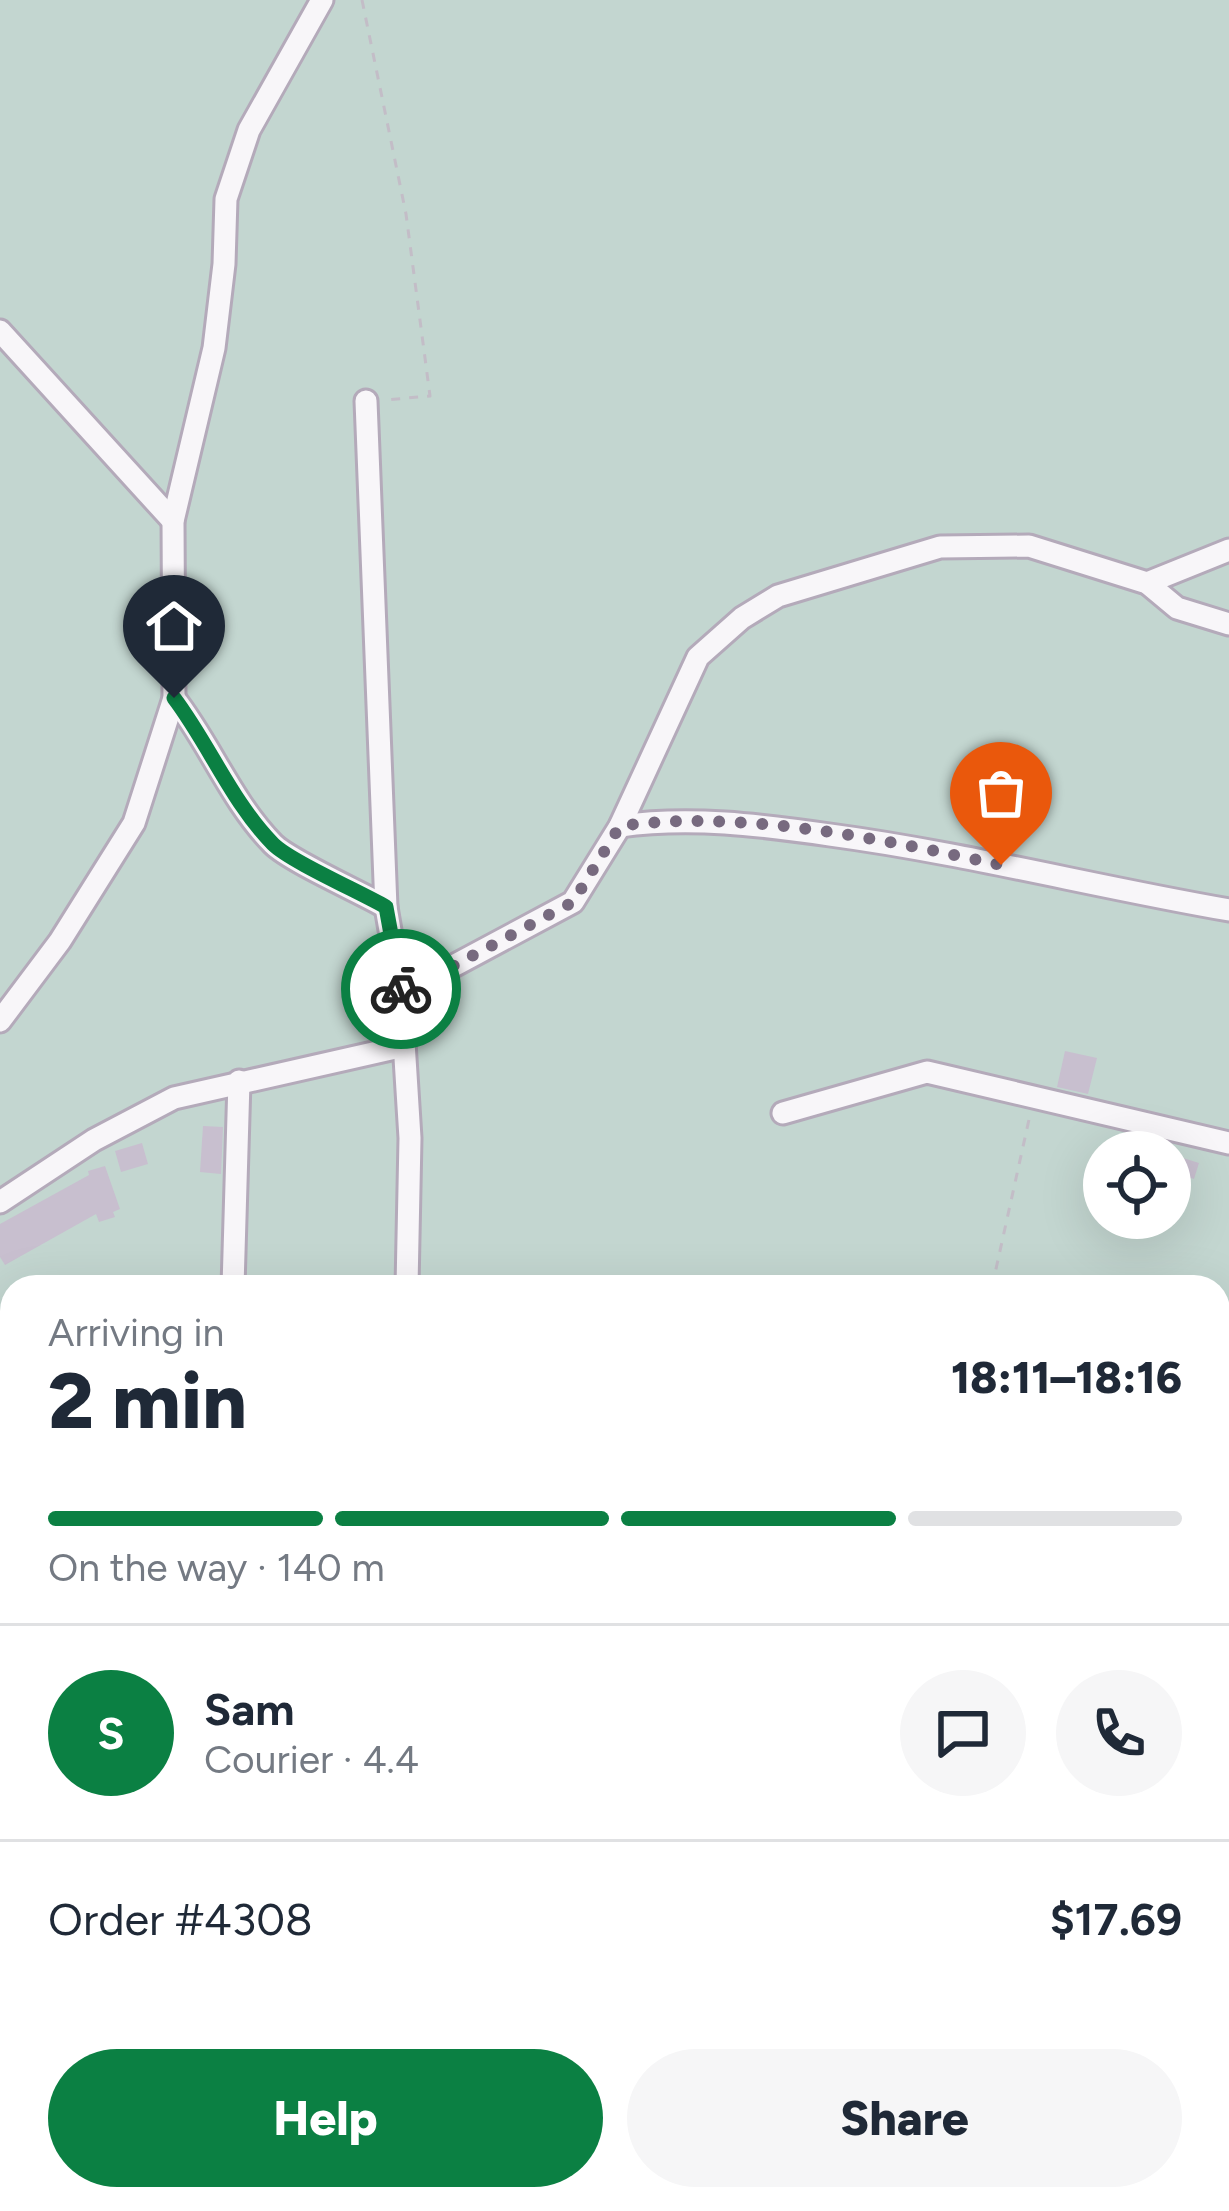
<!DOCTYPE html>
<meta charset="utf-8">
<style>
:root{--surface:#fff;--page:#f6f6f7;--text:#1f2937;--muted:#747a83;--line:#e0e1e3;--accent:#0b8043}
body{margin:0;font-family:Figtree,sans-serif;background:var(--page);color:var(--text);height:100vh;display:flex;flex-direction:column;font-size:45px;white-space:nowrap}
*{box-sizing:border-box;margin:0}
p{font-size:39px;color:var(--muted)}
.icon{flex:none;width:66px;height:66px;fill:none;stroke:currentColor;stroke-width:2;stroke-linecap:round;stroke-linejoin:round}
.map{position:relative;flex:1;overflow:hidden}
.sheet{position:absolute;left:0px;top:1275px;width:1230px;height:936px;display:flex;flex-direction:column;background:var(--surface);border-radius:36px 36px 0 0;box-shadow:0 12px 48px #0002}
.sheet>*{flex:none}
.fabs{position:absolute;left:1083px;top:1131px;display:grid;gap:24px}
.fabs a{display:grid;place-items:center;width:108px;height:108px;border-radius:50%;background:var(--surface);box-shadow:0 12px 48px #0002;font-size:60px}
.pin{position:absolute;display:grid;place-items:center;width:102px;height:102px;color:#fff;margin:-123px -51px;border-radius:50% 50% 50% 0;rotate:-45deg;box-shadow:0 0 12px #0007}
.pin .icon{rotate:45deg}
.courier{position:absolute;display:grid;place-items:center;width:120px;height:120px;margin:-60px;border:9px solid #0b8043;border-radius:50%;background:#fff;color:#222;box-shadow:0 3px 15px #0007}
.overview em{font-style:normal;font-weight:800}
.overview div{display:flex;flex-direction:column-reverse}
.overview{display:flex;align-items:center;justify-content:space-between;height:204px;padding:0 48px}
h1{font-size:78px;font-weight:800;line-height:90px}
.bar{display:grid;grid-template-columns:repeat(4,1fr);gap:18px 12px;align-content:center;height:144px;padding:0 48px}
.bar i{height:15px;border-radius:9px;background:var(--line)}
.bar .current{background:var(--accent)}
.bar p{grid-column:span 4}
.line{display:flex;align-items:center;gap:30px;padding:0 48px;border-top:3px solid var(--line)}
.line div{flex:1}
.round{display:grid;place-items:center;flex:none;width:126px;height:126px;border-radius:63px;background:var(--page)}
.primary-button{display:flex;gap:24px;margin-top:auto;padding:24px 48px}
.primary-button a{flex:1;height:138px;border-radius:72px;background:var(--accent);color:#fff;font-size:48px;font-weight:800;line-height:138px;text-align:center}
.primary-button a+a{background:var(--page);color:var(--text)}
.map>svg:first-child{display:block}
.green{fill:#c3d6d0;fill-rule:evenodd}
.building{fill:#c8bfcf}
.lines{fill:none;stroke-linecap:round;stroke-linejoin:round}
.minor-casing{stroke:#b4aaba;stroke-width:27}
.path{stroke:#c3bdc7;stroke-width:3;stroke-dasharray:9 9;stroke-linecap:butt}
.minor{stroke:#f8f6f9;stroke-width:21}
.done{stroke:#776a7f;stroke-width:12;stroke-dasharray:0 21.6}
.route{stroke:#0b8043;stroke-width:15}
</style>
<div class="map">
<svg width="1229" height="2211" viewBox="0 0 1229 2211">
<rect width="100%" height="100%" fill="#e8e2ec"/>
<g class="green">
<path d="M0 0H1229V1320L1218 1330V1287H12V2199H256L266 2211H0ZM1104 1152H1170V1218H1104Z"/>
<polygon points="1218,1962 1229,1969 1229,2211 832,2211 821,2199 1218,2199"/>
</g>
<g class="building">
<polygon points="1065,1051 1097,1058 1088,1094 1057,1087"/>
<polygon points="203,1126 223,1127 221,1174 200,1172"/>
<polygon points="142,1143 148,1164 121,1172 115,1151"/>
<polygon points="1183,1158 1199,1163 1194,1179 1178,1174"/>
<polygon points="105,1166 120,1209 113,1212 115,1217 99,1222 96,1214 5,1265 0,1257 0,1224 89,1175 88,1171"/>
</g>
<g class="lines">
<defs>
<g id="minor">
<polyline points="0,331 173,521"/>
<polyline points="366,401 386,907 401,994 410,1138 407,1287"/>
<polyline points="1147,583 1229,550"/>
<path d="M174 698C210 744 231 801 273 844 290 861 360 892 386 907"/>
<path d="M620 826C690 816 760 825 830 835 964 853 1096 887 1229 910"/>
<polyline points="401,994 573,902 620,826 698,657 742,618 778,596 940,547 1029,546 1147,583 1177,608 1229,624"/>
<polyline points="0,1021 60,941 134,823 174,698 173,521 214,348 224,264 226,199 249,130 322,0"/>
<polyline points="783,1113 927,1072 1229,1143"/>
<polyline points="0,1202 94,1140 174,1098 404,1046"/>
<polyline points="233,1287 239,1081"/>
<polyline points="0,1532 12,1530"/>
<polyline points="0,2033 12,2036"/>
<polyline points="317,2199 327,2211"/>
<polyline points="485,2211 490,2199"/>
</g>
</defs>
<use href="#minor" class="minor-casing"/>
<g class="path">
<polyline points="362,0 406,214 430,396 385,400"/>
<polyline points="992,1287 1030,1115"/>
<polyline points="1218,1393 1229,1395"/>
<polyline points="0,1754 12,1781"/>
<polyline points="0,1914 12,1912"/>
</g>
<use href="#minor" class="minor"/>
</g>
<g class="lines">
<path class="done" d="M401 989V994L573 902 620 826C741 809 881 839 1001 865"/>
<path class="route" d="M174 698C209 744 231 801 273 844 290 861 360 892 386 907L401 989"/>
</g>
</svg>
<div class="fabs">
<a><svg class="icon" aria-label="locate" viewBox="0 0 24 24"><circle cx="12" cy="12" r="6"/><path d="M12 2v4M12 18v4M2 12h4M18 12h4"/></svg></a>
</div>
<div class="pin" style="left:1001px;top:865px;background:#ea580c"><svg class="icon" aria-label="bag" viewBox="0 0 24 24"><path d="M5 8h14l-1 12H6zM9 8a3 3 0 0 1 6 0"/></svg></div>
<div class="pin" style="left:174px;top:698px;background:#1f2937"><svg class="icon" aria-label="home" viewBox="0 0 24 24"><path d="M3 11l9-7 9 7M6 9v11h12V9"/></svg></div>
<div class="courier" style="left:401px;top:989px"><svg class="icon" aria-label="bike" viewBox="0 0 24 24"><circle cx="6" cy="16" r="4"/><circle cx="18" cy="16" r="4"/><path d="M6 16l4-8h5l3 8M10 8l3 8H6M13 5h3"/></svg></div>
<section class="sheet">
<div class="overview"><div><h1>2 min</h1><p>Arriving in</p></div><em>18:11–18:16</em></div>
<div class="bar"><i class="current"></i><i class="current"></i><i class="current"></i><i></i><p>On the way · 140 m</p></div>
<div class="line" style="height:216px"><b class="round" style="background:var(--accent);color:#fff">S</b><div><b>Sam</b><p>Courier · 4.4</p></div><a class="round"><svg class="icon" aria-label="chat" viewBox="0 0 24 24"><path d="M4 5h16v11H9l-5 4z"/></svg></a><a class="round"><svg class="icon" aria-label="phone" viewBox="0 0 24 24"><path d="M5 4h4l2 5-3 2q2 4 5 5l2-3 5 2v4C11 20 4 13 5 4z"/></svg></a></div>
<div class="line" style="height:156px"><div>Order #4308</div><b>$17.69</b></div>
<div class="primary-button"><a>Help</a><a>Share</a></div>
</section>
</div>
